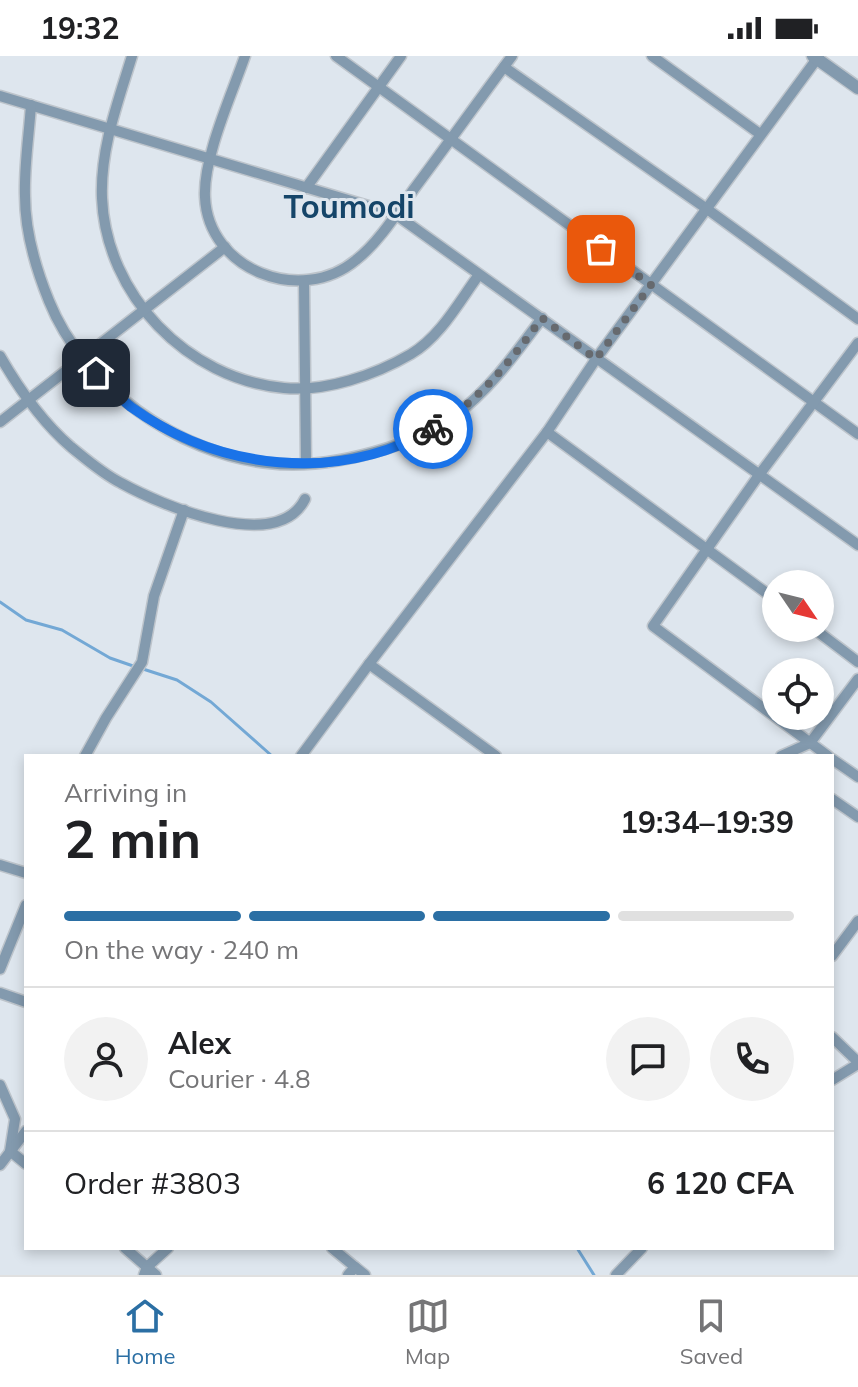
<!DOCTYPE html>
<meta charset="utf-8">
<style>
:root{--surface:#fff;--page:#f2f2f2;--text:#202124;--muted:#757577;--line:#e0e0e0;--accent:#2b6fa4}
body{margin:0;font-family:Mulish,sans-serif;background:var(--page);color:var(--text);height:100vh;display:flex;flex-direction:column;font-size:30px;white-space:nowrap}
*{box-sizing:border-box;margin:0}
p{font-size:26px;color:var(--muted)}
.icon{flex:none;width:44px;height:44px;fill:none;stroke:currentColor;stroke-width:2;stroke-linecap:round;stroke-linejoin:round}
.map{position:relative;flex:1;overflow:hidden}
.panel{position:absolute;left:24px;top:698px;width:810px;height:496px;display:flex;flex-direction:column;background:var(--surface);border-radius:0px;box-shadow:0 4px 12px #0003}
.panel>*{flex:none}
.needle{width:52px;rotate:125deg}
.tools{position:absolute;left:762px;top:514px;display:grid;gap:16px}
.tools a{display:grid;place-items:center;width:72px;height:72px;border-radius:50%;background:var(--surface);box-shadow:0 4px 12px #0003;font-size:40px}
.pin{position:absolute;display:grid;place-items:center;width:68px;height:68px;color:#fff;margin:-34px;border-radius:16px;box-shadow:0 4px 12px #0006}
.courier{position:absolute;display:grid;place-items:center;width:80px;height:80px;margin:-40px;border:6px solid #1a73e8;border-radius:50%;background:#fff;color:#222;box-shadow:0 2px 10px #0007}
.headline em{font-style:normal;font-weight:700}
.headline div{display:flex;flex-direction:column-reverse}
.headline{display:flex;align-items:center;justify-content:space-between;height:136px;padding:0 40px}
h1{font-size:52px;font-weight:700;line-height:60px}
.bar{display:grid;grid-template-columns:repeat(4,1fr);gap:12px 8px;align-content:center;height:96px;padding:0 40px}
.bar i{height:10px;border-radius:6px;background:var(--line)}
.bar .selected{background:var(--accent)}
.bar p{grid-column:span 4}
.line{display:flex;align-items:center;gap:20px;padding:0 40px;border-top:2px solid var(--line)}
.line div{flex:1}
.round{display:grid;place-items:center;flex:none;width:84px;height:84px;border-radius:42px;background:var(--page)}
.status{display:flex;justify-content:space-between;align-items:center;height:56px;padding:0 40px;background:var(--surface);direction:ltr}
.status svg{height:22px;fill:currentColor}
.tab-bar{display:flex;justify-content:space-around;align-items:center;height:112px;border-top:2px solid var(--line);background:var(--surface);font-size:22px;color:var(--muted)}
.tab-bar a{display:grid;justify-items:center;gap:4px}
.tab-bar .selected{color:var(--accent)}
.map>svg:first-child{display:block}
.lines{fill:none;stroke-linecap:round;stroke-linejoin:round}
.stream{stroke:#73a8d5;stroke-width:3}
.minor-casing{stroke:#bdc4cb;stroke-width:13}
.tertiary-casing{stroke:#bdc4cb;stroke-width:15}
.minor{stroke:#839aae;stroke-width:10}
.tertiary{stroke:#839aae;stroke-width:12}
.done{stroke:#666a6f;stroke-width:8;stroke-dasharray:0 14.4}
.route{stroke:#1a73e8;stroke-width:10}
.labels{text-anchor:middle;dominant-baseline:central;stroke-width:6;stroke-linejoin:round;paint-order:stroke}
.district-label{font-size:32px;font-weight:bold;fill:#154569;stroke:#dee6ee}
</style>
<div class="status"><b>19:32</b><svg viewBox="0 0 49 12"><path d="M0 12V9h3v3zM5 12V6h3v6zM10 12V3h3v9zM15 12V0h3v12zM26 1h20v11H26zM47 4h2v5h-2z"/></svg></div>
<div class="map">
<svg width="858" height="1219" viewBox="0 0 858 1219">
<rect width="100%" height="100%" fill="#dee6ee"/>
<g class="lines">
<g class="stream">
<polyline points="0,546 26,564 62,574 110,602 136,611"/>
<polyline points="143,613 177,624 211,646 272,700"/>
<polyline points="577,1192 594,1219"/>
</g>
<defs>
<g id="minor">
<path d="M132 0C118 46 100 93 102 142 106 239 187 323 284 332 326 336 375 319 411 298 440 281 459 246 478 220"/>
<path d="M245 0C232 38 203 101 205 141 208 214 301 250 356 204 379 186 397 157 414 133 447 89 479 44 512 0"/>
<polyline points="336,0 858,378"/>
<polyline points="652,0 760,78"/>
<polyline points="504,11 707,153 858,263"/>
<polyline points="0,40 395,158 858,489"/>
<path d="M31 49C29 79 24 110 25 140 25 174 36 213 49 245 83 330 178 398 268 407 308 412 350 404 388 392 410 385 434 375 453 361 490 334 515 298 542 262"/>
<polyline points="306,132 401,0"/>
<polyline points="304,226 306,407"/>
<path d="M0 300C19 333 42 366 71 391 87 404 103 418 121 427 161 449 277 499 305 443"/>
<polyline points="0,366 225,191"/>
<polyline points="547,376 776,544"/>
<polyline points="813,572 858,606"/>
<polyline points="369,608 496,700"/>
<polyline points="85,700 106,662 142,606 154,540 184,454"/>
<polyline points="301,700 369,608 547,376 596,303 819,0"/>
<polyline points="781,700 810,687 858,623"/>
<polyline points="828,700 653,570 759,419 858,287"/>
<polyline points="832,703 858,721"/>
<polyline points="832,743 858,761"/>
<polyline points="0,809 26,817"/>
<polyline points="832,900 858,865"/>
<polyline points="0,913 26,849"/>
<polyline points="0,937 26,946"/>
<polyline points="832,981 858,1006"/>
<polyline points="832,1024 858,1008"/>
<polyline points="0,1029 15,1063 10,1095 26,1108"/>
<polyline points="0,1109 26,1075"/>
<polyline points="125,1192 156,1219"/>
<polyline points="332,1192 355,1211 348,1219"/>
<polyline points="355,1211 365,1219"/>
<polyline points="144,1219 147,1211 168,1192"/>
<polyline points="616,1219 642,1192"/>
</g>
<polyline id="tertiary" points="813,0 858,32"/>
</defs>
<use href="#minor" class="minor-casing"/>
<use href="#tertiary" class="tertiary-casing"/>
<use href="#minor" class="minor"/>
<use href="#tertiary" class="tertiary"/>
</g>
<g class="lines">
<path class="done" d="M433 373C480 344 510 306 542 262L596 303 651 229 601 193"/>
<path class="route" d="M96 317C107 328 118 341 131 351 219 414 337 428 433 373"/>
</g>
<g class="labels">
<g class="district-label">
<text x="349" y="150">Toumodi</text>
</g>
</g>
</svg>
<div class="tools">
<a><svg class="needle" viewBox="-14 -14 28 28"><path d="M0-13l5 13h-10z" fill="#e53935"/><path d="M0 13l5-13h-10z" fill="#757577"/></svg></a>
<a><svg class="icon" aria-label="locate" viewBox="0 0 24 24"><circle cx="12" cy="12" r="6"/><path d="M12 2v4M12 18v4M2 12h4M18 12h4"/></svg></a>
</div>
<div class="pin" style="left:601px;top:193px;background:#ea580c"><svg class="icon" aria-label="bag" viewBox="0 0 24 24"><path d="M5 8h14l-1 12H6zM9 8a3 3 0 0 1 6 0"/></svg></div>
<div class="pin" style="left:96px;top:317px;background:#1f2937"><svg class="icon" aria-label="home" viewBox="0 0 24 24"><path d="M3 11l9-7 9 7M6 9v11h12V9"/></svg></div>
<div class="courier" style="left:433px;top:373px"><svg class="icon" aria-label="bike" viewBox="0 0 24 24"><circle cx="6" cy="16" r="4"/><circle cx="18" cy="16" r="4"/><path d="M6 16l4-8h5l3 8M10 8l3 8H6M13 5h3"/></svg></div>
<section class="panel">
<div class="headline"><div><h1>2 min</h1><p>Arriving in</p></div><em>19:34–19:39</em></div>
<div class="bar"><i class="selected"></i><i class="selected"></i><i class="selected"></i><i></i><p>On the way · 240 m</p></div>
<div class="line" style="height:144px"><a class="round"><svg class="icon" aria-label="person" viewBox="0 0 24 24"><circle cx="12" cy="8" r="4"/><path d="M4 21q1-7 8-7t8 7"/></svg></a><div><b>Alex</b><p>Courier · 4.8</p></div><a class="round"><svg class="icon" aria-label="chat" viewBox="0 0 24 24"><path d="M4 5h16v11H9l-5 4z"/></svg></a><a class="round"><svg class="icon" aria-label="phone" viewBox="0 0 24 24"><path d="M5 4h4l2 5-3 2q2 4 5 5l2-3 5 2v4C11 20 4 13 5 4z"/></svg></a></div>
<div class="line" style="height:104px"><div>Order #3803</div><b>6 120 CFA</b></div>
</section>
</div>
<nav class="tab-bar">
<a class="selected"><svg class="icon" aria-label="home" viewBox="0 0 24 24"><path d="M3 11l9-7 9 7M6 9v11h12V9"/></svg>Home</a>
<a><svg class="icon" aria-label="map" viewBox="0 0 24 24"><path d="M3 6l6-2 6 2 6-2v14l-6 2-6-2-6 2zM9 4v14M15 6v14"/></svg>Map</a>
<a><svg class="icon" aria-label="saved" viewBox="0 0 24 24"><path d="M7 4h10v16l-5-4-5 4z"/></svg>Saved</a>
</nav>
